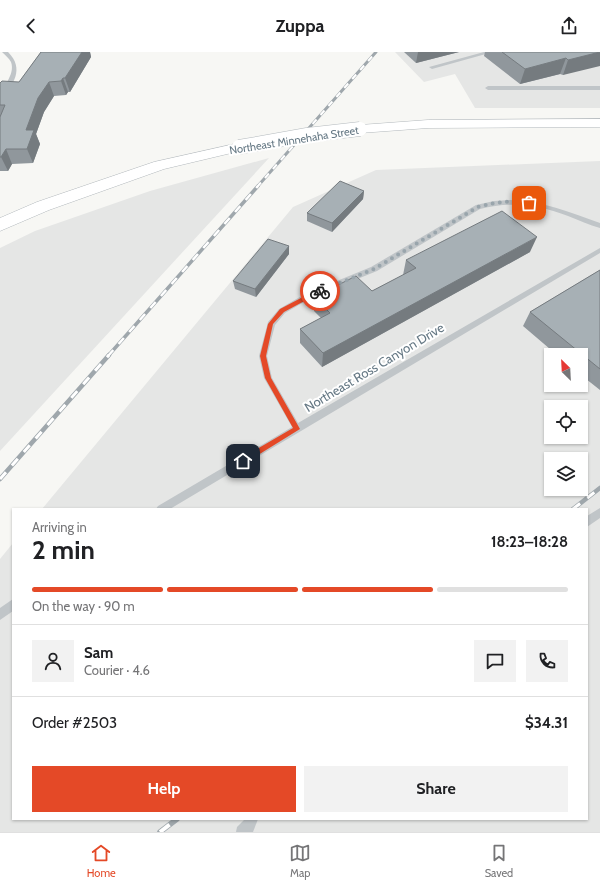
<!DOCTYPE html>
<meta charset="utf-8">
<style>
:root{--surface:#fff;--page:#f2f2f2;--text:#202124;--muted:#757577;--line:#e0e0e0;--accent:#e44927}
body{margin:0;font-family:Cabin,sans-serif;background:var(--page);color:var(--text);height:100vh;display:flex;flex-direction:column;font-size:15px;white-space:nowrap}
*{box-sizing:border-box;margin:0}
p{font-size:13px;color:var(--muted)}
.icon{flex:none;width:22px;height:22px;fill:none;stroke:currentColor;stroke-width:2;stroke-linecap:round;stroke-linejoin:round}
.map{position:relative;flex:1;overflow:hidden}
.side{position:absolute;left:12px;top:456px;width:576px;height:312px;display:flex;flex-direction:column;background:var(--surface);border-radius:0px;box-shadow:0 1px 3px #0004}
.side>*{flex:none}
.needle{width:26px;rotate:336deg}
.buttons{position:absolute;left:544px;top:296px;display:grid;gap:8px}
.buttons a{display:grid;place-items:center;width:44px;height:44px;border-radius:0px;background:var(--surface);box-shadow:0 1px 3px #0004;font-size:20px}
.pin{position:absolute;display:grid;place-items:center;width:34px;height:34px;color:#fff;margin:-17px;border-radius:8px;box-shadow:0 2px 6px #0006}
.courier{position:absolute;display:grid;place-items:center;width:40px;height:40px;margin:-20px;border:3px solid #e44927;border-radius:50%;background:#fff;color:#222;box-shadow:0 1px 5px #0007}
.headline em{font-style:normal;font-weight:800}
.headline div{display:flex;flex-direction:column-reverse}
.headline{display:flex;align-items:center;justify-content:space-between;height:68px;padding:0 20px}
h1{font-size:26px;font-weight:800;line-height:30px}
.bar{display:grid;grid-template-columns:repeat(4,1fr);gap:6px 4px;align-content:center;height:48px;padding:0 20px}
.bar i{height:5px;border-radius:3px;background:var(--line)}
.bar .selected{background:var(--accent)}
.bar p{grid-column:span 4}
.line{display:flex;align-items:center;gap:10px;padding:0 20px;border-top:1px solid var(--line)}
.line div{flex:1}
.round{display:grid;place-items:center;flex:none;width:42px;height:42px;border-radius:0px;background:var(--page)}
.button{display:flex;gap:8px;margin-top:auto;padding:8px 20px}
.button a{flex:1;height:46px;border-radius:0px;background:var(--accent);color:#fff;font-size:16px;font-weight:800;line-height:46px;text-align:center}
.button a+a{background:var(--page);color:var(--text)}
header{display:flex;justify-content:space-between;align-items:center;height:52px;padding:0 20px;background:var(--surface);font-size:18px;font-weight:800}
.tabs{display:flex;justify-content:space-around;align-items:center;height:56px;border-top:1px solid var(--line);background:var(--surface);font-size:11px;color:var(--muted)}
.tabs a{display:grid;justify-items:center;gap:2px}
.tabs .selected{color:var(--accent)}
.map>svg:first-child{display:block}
.built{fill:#e5e6e5;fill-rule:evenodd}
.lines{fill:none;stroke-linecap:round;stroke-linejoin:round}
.secondary-casing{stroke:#b3b9bd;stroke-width:1}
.service{fill:#c0c5c8;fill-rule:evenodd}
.secondary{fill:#fff;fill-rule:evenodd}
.rail-far3-casing{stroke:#9fa7ac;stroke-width:3}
.rail-far2-casing{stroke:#9fa7ac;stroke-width:3.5}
.rail-far1-casing{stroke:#9fa7ac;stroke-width:4.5}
.rail-casing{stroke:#9fa7ac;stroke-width:5.5}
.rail-far3{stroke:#fff;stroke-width:2;stroke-dasharray:6;stroke-linecap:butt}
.rail-far2{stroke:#fff;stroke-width:2.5;stroke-dasharray:8;stroke-linecap:butt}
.rail-far1{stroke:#fff;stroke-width:3;stroke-dasharray:9;stroke-linecap:butt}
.rail{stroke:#fff;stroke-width:4;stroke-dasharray:12;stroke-linecap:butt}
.secondary-bridge-casing{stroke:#b3b9bd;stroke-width:15;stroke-linecap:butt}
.secondary-bridge{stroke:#fff;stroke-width:14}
.wall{fill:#90979c}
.shaded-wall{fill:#757b7f}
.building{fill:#a7b0b5;stroke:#757b7f}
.route{fill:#e44927}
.done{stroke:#99a5ac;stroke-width:4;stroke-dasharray:0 7.2}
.labels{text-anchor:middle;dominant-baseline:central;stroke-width:4;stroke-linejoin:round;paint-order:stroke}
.far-street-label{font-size:11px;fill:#667985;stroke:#fff}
.street-label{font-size:13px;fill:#667985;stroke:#fff}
</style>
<header><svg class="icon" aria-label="back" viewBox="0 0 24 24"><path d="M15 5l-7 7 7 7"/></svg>Zuppa<svg class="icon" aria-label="share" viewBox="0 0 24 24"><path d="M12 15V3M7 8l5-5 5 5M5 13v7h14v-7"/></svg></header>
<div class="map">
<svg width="600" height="780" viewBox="0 0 600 780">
<rect width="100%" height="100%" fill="#f7f7f4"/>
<g class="built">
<polygon points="395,0 600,0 600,56 475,56 455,22 424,30"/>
<polygon points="269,106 0,399 0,196 35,179 150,139"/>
<path d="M600 109V780H0V507L13 491V767H587V457H42L293 155 376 118ZM551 303H581V333H551ZM551 355H581V385H551ZM551 407H581V437H551Z"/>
</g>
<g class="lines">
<defs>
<g id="secondary">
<polygon points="600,67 600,75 428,76 360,81 355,80 353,77 355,74 360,73 428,68"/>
<polygon points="239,91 244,92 246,95 244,98 164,117 49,158 0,179 0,166 37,150 154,110"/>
</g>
</defs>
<use href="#secondary" class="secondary-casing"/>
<g class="service">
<path d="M2 0H8C25 17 13 32 2 48L0 49C0 35 16 24 11 10 9 6 5 3 2 0Z"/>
<polygon points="484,0 493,0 432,17 429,15"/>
<polygon points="600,34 600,38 488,38 485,36 488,34"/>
<path d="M510 148C542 149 570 160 600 171V176C589 173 579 168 568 164 539 153 511 149 480 157L377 219 311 246 285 261 275 273 267 304 272 326 298 371 600 196V201L170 457H156L158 454 292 375 264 326 259 304 268 270 279 257 305 242 371 215 476 153 494 149Z"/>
<polygon points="600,456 600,466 587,475 587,464"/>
<polygon points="13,547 13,559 0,568 0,556"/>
<polygon points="245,767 258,767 253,780 236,780 237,775"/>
</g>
<use href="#secondary" class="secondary"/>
<defs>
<polyline id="rail-far3" points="257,135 376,0"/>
<polyline id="rail-far2" points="108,304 258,134"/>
<g id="rail-far1">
<polyline points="0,427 109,303"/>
<polyline points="573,457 600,436"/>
</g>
<polyline id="rail" points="160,780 177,767"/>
</defs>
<use href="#rail-far3" class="rail-far3-casing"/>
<use href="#rail-far2" class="rail-far2-casing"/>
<use href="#rail-far1" class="rail-far1-casing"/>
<use href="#rail" class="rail-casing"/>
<use href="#rail-far3" class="rail-far3"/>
<use href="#rail-far2" class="rail-far2"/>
<use href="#rail-far1" class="rail-far1"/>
<use href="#rail" class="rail"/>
<defs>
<polyline id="secondary-bridge" points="239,95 307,83 360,77"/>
</defs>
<use href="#secondary-bridge" class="secondary-bridge-casing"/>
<use href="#secondary-bridge" class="secondary-bridge"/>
</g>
<g class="wall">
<polygon points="41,0 90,0 91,5 70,40 68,40 66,43 54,44 44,60 36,82 40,92 33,111 12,112 8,119 0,119 0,31 19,30"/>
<polygon points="404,0 459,0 416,11"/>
<polygon points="485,0 600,0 563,23 560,22 520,32 484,4"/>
<polygon points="364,139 363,147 332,180 307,169 307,161"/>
<polygon points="289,194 289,202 256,245 235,237 233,229"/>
<polygon points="530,200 322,315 300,291 300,277 321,266 314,259 314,245 372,239 403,223 406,208"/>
<polygon points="600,218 600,338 581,323 581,303 557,303 523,274 530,260"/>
</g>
<g class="shaded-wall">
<polygon points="82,0 90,0 91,5 70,40 65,26"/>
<polygon points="418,0 459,0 416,11"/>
<polygon points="600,0 600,14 563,23 568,8"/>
<polygon points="566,6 560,22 520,32 525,17"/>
<polygon points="63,26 68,40 66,43 61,29"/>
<polygon points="49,30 54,44 44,60 36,82 40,92 33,111 27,97 26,78 38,46"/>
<polygon points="6,97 12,112 8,119 1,105"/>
<polygon points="364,139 363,147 332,180 332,171"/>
<polygon points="537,185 530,200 322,315 323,301"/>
<polygon points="289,194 289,202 256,245 255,237"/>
</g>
<g class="building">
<polygon points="41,0 82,0 65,26 63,26 61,29 49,30 38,46 26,78 34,78 27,97 6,97 1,105 0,105 0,65 5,53 0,53 0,31 2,29 19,30"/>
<polygon points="502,0 600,0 568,8 566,6 525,17"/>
<polygon points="340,129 364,139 332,171 307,161"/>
<polygon points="502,159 537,185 323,301 300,277 330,261 314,245 356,224 372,239 416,216 406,208"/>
<polygon points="268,187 289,194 255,237 233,229"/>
<polygon points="600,218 600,317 530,260"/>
</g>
<polygon class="route" points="318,237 323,239 284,260 273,272 266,304 271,326 300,377 245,411 240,411 240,407 293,376 265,326 260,304 268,272 280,257"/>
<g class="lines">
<path class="done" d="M320 239 374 217 478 155C496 150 511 148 529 151"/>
</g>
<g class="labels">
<g class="far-street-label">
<text transform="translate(294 88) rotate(-9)">Northeast Minnehaha Street</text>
</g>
<g class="street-label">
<text transform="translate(374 315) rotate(-31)">Northeast Ross Canyon Drive</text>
</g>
</g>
</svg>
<div class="buttons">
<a><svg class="needle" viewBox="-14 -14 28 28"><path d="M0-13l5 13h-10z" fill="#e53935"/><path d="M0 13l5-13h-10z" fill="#757577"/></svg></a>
<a><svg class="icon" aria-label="locate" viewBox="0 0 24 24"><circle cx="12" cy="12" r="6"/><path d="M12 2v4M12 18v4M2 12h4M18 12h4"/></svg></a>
<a><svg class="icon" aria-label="layers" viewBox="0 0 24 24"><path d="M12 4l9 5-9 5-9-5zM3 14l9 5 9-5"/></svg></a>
</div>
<div class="pin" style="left:529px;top:151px;background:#ea580c"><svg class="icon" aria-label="bag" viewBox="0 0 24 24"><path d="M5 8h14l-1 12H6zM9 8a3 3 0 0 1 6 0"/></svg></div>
<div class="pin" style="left:243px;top:409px;background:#1f2937"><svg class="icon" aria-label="home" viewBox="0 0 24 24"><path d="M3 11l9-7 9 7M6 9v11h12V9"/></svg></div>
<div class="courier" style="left:320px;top:239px"><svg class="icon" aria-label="bike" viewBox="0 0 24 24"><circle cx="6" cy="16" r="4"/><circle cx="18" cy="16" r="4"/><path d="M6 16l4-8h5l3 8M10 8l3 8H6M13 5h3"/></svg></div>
<section class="side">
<div class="headline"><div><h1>2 min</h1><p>Arriving in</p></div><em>18:23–18:28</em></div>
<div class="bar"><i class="selected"></i><i class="selected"></i><i class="selected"></i><i></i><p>On the way · 90 m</p></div>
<div class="line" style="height:72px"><a class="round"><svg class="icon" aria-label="person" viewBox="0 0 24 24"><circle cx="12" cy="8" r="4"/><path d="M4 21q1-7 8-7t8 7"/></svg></a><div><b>Sam</b><p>Courier · 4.6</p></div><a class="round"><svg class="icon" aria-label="chat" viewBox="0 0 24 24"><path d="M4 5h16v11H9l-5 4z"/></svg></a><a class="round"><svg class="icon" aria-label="phone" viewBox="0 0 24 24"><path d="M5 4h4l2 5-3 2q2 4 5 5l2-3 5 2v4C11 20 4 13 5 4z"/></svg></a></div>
<div class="line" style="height:52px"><div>Order #2503</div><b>$34.31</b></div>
<div class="button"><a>Help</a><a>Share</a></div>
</section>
</div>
<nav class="tabs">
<a class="selected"><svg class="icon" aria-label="home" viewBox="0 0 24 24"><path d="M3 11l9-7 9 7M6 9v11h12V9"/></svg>Home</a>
<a><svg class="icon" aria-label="map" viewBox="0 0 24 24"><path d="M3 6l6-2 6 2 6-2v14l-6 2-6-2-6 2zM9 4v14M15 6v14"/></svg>Map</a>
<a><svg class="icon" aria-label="saved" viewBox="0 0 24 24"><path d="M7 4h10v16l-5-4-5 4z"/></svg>Saved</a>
</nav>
